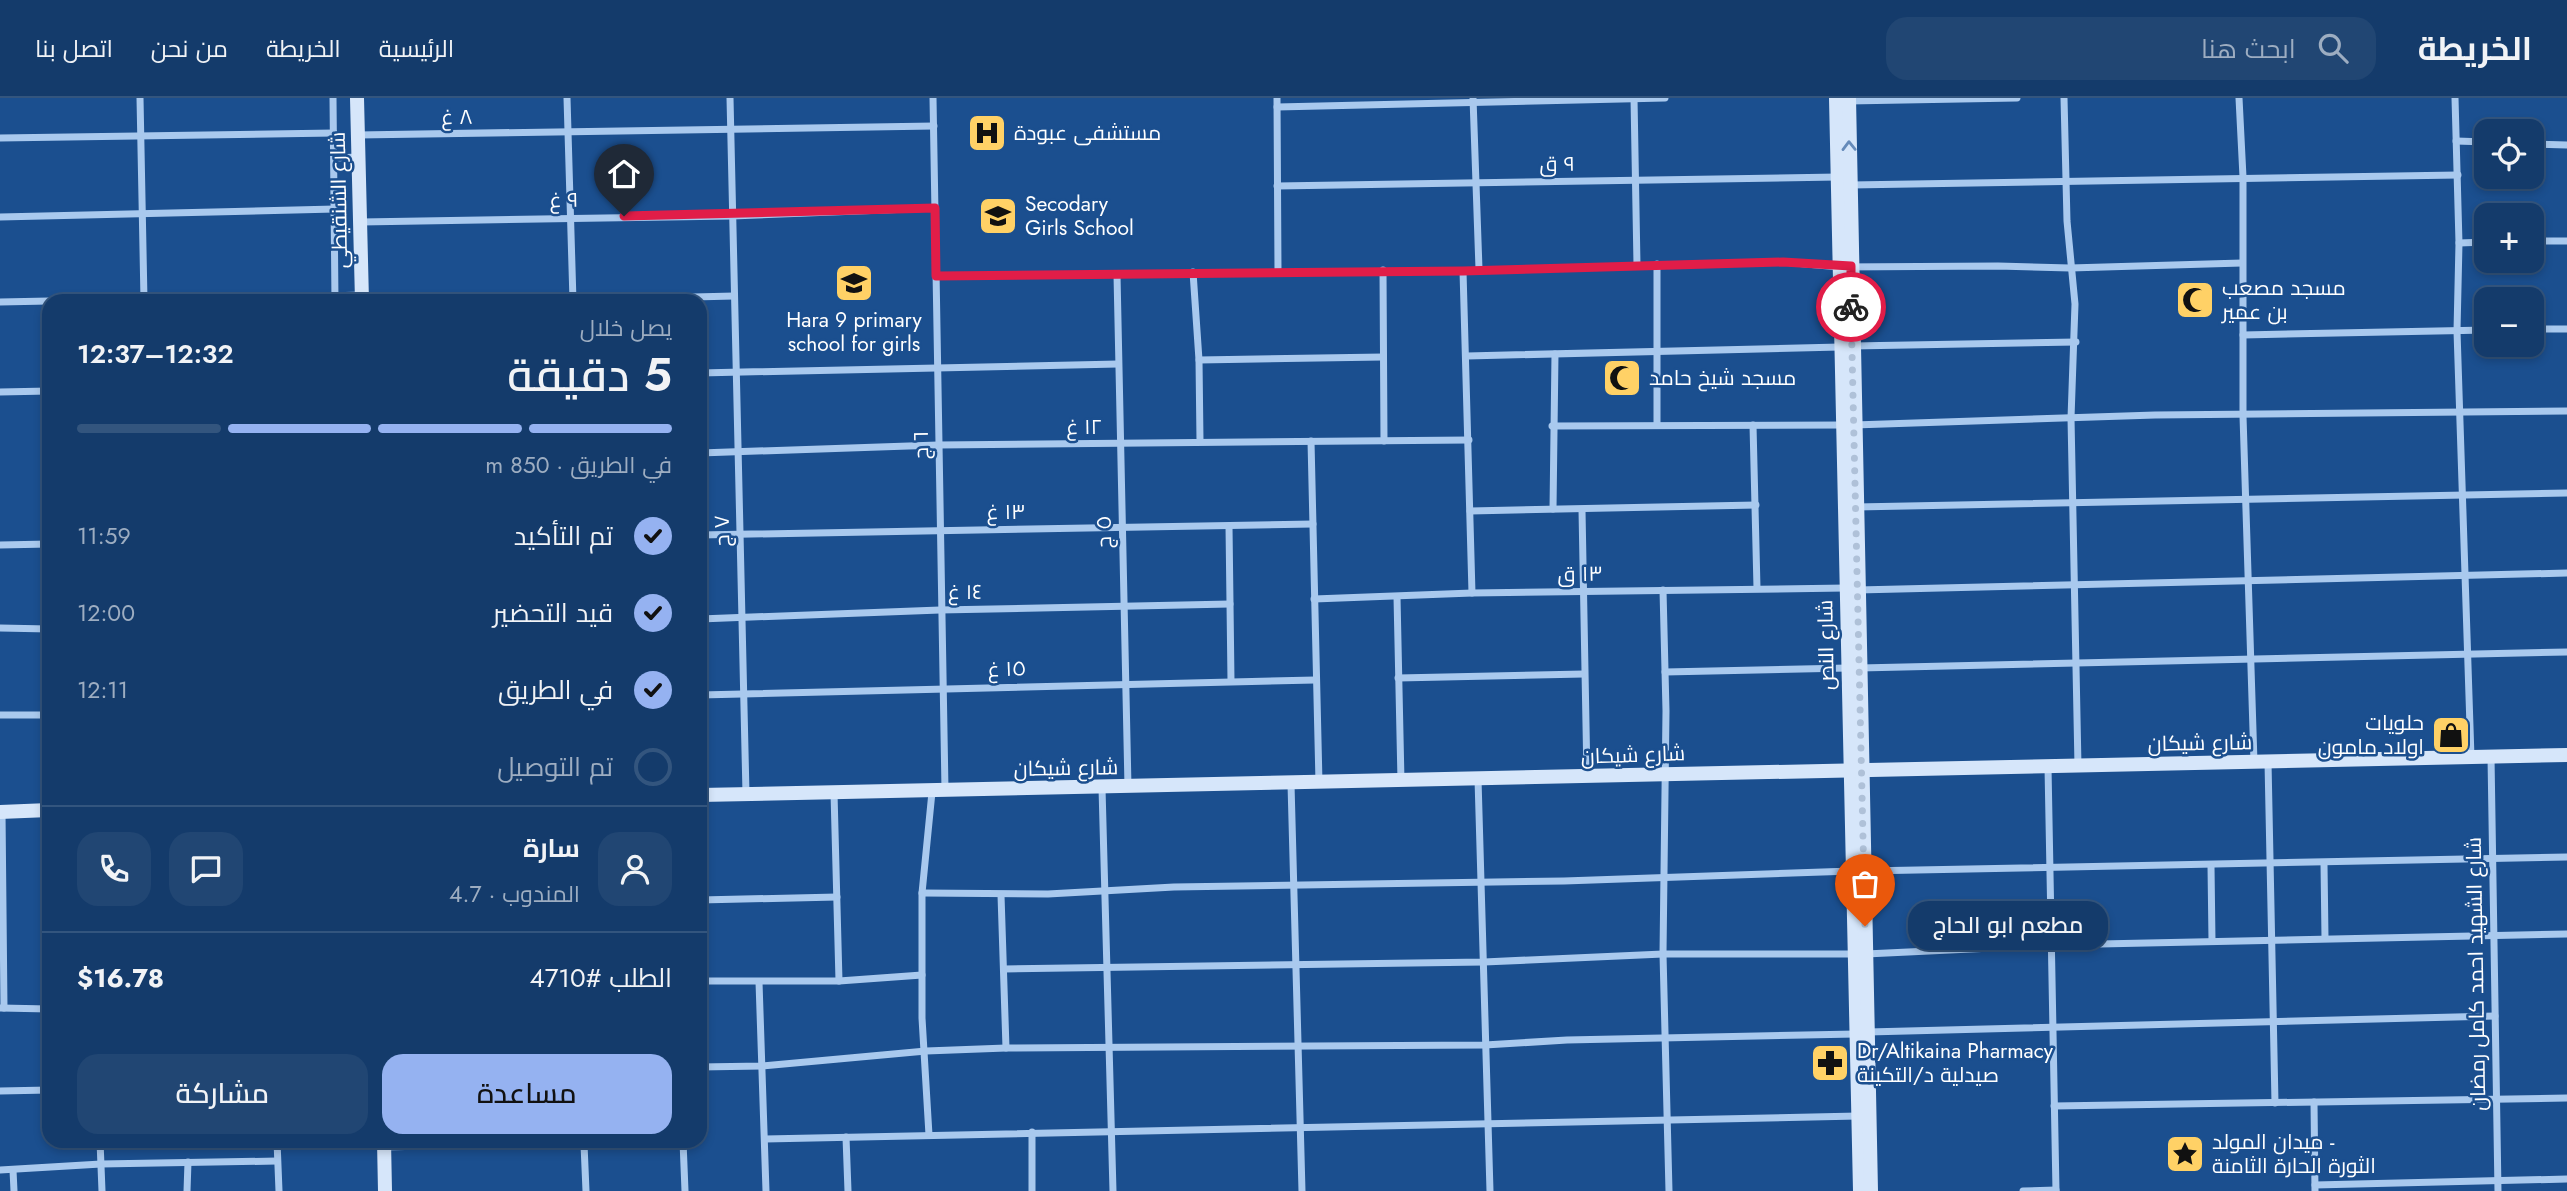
<!DOCTYPE html>
<html lang="ar">
<meta charset="utf-8">
<style>
:root{--surface:#143b6b;--page:#214673;--text:#f1f3f6;--muted:#9dadc1;--line:#33557e;--accent:#95b2f1}
body{margin:0;font-family:Jost,Cairo,sans-serif;background:var(--page);color:var(--text);direction:rtl;height:100vh;display:flex;flex-direction:column;font-size:26px;white-space:nowrap}
*{box-sizing:border-box;margin:0}
p{font-size:23px;color:var(--muted)}
.icon{flex:none;width:38px;height:38px;fill:none;stroke:currentColor;stroke-width:2;stroke-linecap:round;stroke-linejoin:round}
.map{position:relative;flex:1;overflow:hidden;direction:ltr}
.sheet{position:absolute;left:42px;top:196px;width:665px;height:854px;display:flex;flex-direction:column;background:var(--surface);border-radius:21px;box-shadow:0 4px 10px #0003,0 0 0 2px var(--line);direction:rtl}
.sheet>*{flex:none}
.fabs{position:absolute;left:2474px;top:21px;display:grid;gap:14px}
.fabs a{display:grid;place-items:center;width:70px;height:70px;border-radius:14px;background:var(--surface);box-shadow:0 4px 10px #0003,0 0 0 2px var(--line);font-size:35px}
.pin{position:absolute;display:grid;place-items:center;width:60px;height:60px;color:#fff;margin:-72px -30px;border-radius:50% 50% 50% 0;rotate:-45deg;box-shadow:0 0 7px #0007}
.pin .icon{rotate:45deg}
.courier{position:absolute;display:grid;place-items:center;width:70px;height:70px;margin:-35px;border:5px solid #e11d48;border-radius:50%;background:#fff;color:#222;box-shadow:0 2px 9px #0007}
.bubble{position:absolute;height:49px;border-radius:21px;background:var(--surface);box-shadow:0 4px 10px #0003,0 0 0 2px var(--line);font-size:23px;font-weight:600;line-height:49px;text-align:center;direction:rtl}
.overview em{font-style:normal;font-weight:600}
.overview div{display:flex;flex-direction:column-reverse}
.overview{display:flex;align-items:center;justify-content:space-between;height:119px;padding:0 35px}
h1{font-size:46px;font-weight:600;line-height:52px}
.bar{display:grid;grid-template-columns:repeat(4,1fr);gap:10px 7px;align-content:center;height:84px;padding:0 35px}
.bar i{height:9px;border-radius:5px;background:var(--line)}
.bar .selected{background:var(--accent)}
.bar p{grid-column:span 4}
.line{display:flex;align-items:center;gap:18px;padding:0 35px;border-top:2px solid var(--line)}
.line div{flex:1}
.round{display:grid;place-items:center;flex:none;width:74px;height:74px;border-radius:21px;background:var(--page)}
ol{padding:0 35px;list-style:none}
li{display:flex;align-items:center;gap:21px;height:77px}
li p{margin-inline-start:auto}
li .icon{padding:7px;border-radius:50%;background:var(--accent);color:#111;stroke-width:4}
li:last-child{color:var(--muted)}
li i{width:38px;height:38px;border:4px solid var(--line);border-radius:50%}
.primary-button{display:flex;gap:14px;margin-top:auto;padding:14px 35px}
.primary-button a{flex:1;height:80px;border-radius:21px;background:var(--accent);color:#111;font-size:28px;font-weight:600;line-height:80px;text-align:center}
.primary-button a+a{background:var(--page);color:var(--text)}
header{display:flex;align-items:center;gap:42px;box-sizing:border-box;height:98px;padding:0 35px;background:var(--surface);border-bottom:2px solid var(--line)}
header strong{font-size:33px}
nav{display:flex;gap:38px;margin-inline-start:auto;font-size:24px}
.search{width:490px;height:63px;background:var(--page);display:flex;align-items:center;gap:18px;box-sizing:border-box;padding:0 24px;border-radius:21px;color:var(--muted);font-size:26px}
.map>svg:first-child{display:block}
.lines{fill:none;stroke-linecap:round;stroke-linejoin:round}
.street{stroke:#a9c9ee;stroke-width:7}
.secondary{stroke:#d6e6fa;stroke-width:14}
.oneway{stroke:#668bba}
.done{stroke:#afc1d8;stroke-width:7;stroke-dasharray:0 12.6}
.route{stroke:#e11d48;stroke-width:9}
.labels{text-anchor:middle;dominant-baseline:central;stroke-width:5;stroke-linejoin:round;paint-order:stroke}
.street-label{font-size:21px;fill:#fff;stroke:#1b4f8f}
.poi-label{font-size:21px;fill:#fff;stroke:#1b4f8f;text-anchor:start}
</style>
<header>
<strong>الخريطة</strong>
<div class="search"><svg class="icon" aria-label="search" viewBox="0 0 24 24"><circle cx="10" cy="10" r="6"/><path d="M15 15l6 6"/></svg>ابحث هنا</div>
<nav><a>الرئيسية</a><a>الخريطة</a><a>من نحن</a><a>اتصل بنا</a></nav>
</header>
<div class="map">
<svg width="2567" height="1093" viewBox="0 0 2567 1093">
<rect width="100%" height="100%" fill="#1b4f8f"/>
<g class="lines">
<g class="street">
<polyline points="140,0 144,202"/>
<polyline points="333,0 335,203"/>
<polyline points="567,0 573,203"/>
<polyline points="730,0 746,696"/>
<polyline points="933,0 945,692"/>
<polyline points="1277,0 1278,173"/>
<polyline points="1473,0 1479,171"/>
<polyline points="1634,0 1637,167"/>
<polyline points="2064,0 2067,123 2075,206 2071,320 2078,668"/>
<polyline points="2239,0 2243,79 2243,318 2254,664"/>
<polyline points="2455,0 2459,145 2457,233 2471,659"/>
<polyline points="1848,3 2017,0"/>
<polyline points="1277,9 1665,0"/>
<polyline points="358,37 934,28"/>
<polyline points="0,40 334,35"/>
<polyline points="2456,43 2487,44"/>
<polyline points="2532,46 2567,47"/>
<polyline points="335,60 358,59"/>
<polyline points="1851,87 2458,77"/>
<polyline points="1277,88 1838,79"/>
<polyline points="0,119 335,111"/>
<polyline points="361,124 732,118 935,110"/>
<polyline points="2532,143 2567,143"/>
<polyline points="2459,145 2487,144"/>
<polyline points="1657,166 1657,327"/>
<polyline points="1383,172 1384,343"/>
<polyline points="1463,173 1472,495"/>
<polyline points="1193,174 1199,262 1200,343"/>
<polyline points="1117,177 1128,689"/>
<polyline points="936,178 1463,173 1783,164 1840,169 1998,168 2070,170 2242,165"/>
<polyline points="84,203 156,203"/>
<polyline points="168,203 362,197"/>
<polyline points="530,203 734,198"/>
<polyline points="0,204 49,203"/>
<polyline points="2532,231 2567,231"/>
<polyline points="2243,237 2487,232"/>
<polyline points="1852,248 2076,244"/>
<polyline points="1467,258 1840,249"/>
<polyline points="1199,262 1383,259"/>
<polyline points="700,275 1118,266"/>
<polyline points="0,294 49,293"/>
<polyline points="1753,327 1757,490"/>
<polyline points="1854,327 2155,317 2567,313"/>
<polyline points="1552,328 1843,327"/>
<polyline points="1311,343 1319,685"/>
<polyline points="700,355 938,347 1469,342"/>
<polyline points="1856,409 2567,395"/>
<polyline points="1553,411 1555,256"/>
<polyline points="1582,412 1587,680"/>
<polyline points="1470,413 1756,407"/>
<polyline points="1229,428 1231,583"/>
<polyline points="700,437 1313,426"/>
<polyline points="0,447 49,446"/>
<polyline points="1663,492 1666,613 1663,856 1669,1093"/>
<polyline points="1858,492 2567,475"/>
<polyline points="1397,499 1401,683"/>
<polyline points="1314,501 1472,495 1846,490"/>
<polyline points="700,521 940,512 1230,506"/>
<polyline points="0,530 49,531"/>
<polyline points="1860,570 2567,554"/>
<polyline points="1665,574 1848,570"/>
<polyline points="1398,580 1584,576"/>
<polyline points="700,597 1315,582"/>
<polyline points="0,617 49,617"/>
<polyline points="2491,659 2498,1093"/>
<polyline points="2268,664 2275,1005"/>
<polyline points="2048,669 2056,1093"/>
<polyline points="1478,681 1490,1093"/>
<polyline points="1291,686 1302,1093"/>
<polyline points="1102,690 1113,1093"/>
<polyline points="834,695 839,883"/>
<polyline points="2,714 4,910"/>
<polyline points="2324,766 2325,840"/>
<polyline points="2211,768 2212,843"/>
<polyline points="1865,773 2567,759"/>
<polyline points="922,795 1048,796 1174,789 1564,783 1852,773"/>
<polyline points="1001,797 1006,950"/>
<polyline points="700,802 837,799"/>
<polyline points="1866,856 2053,847 2567,836"/>
<polyline points="1004,871 1484,864 1663,856 1855,856"/>
<polyline points="700,883 839,883 922,877"/>
<polyline points="759,884 766,1093"/>
<polyline points="1,910 49,911"/>
<polyline points="1868,934 2495,918"/>
<polyline points="700,969 762,968 926,953 1006,950 1485,947 1567,942 1856,936"/>
<polyline points="0,993 49,992"/>
<polyline points="2314,1004 2315,1093"/>
<polyline points="2054,1008 2567,1000"/>
<polyline points="1032,1034 1032,1093"/>
<polyline points="929,1037 922,920 922,795 932,694"/>
<polyline points="846,1039 848,1093"/>
<polyline points="765,1041 1858,1018"/>
<polyline points="100,1043 102,1093"/>
<polyline points="277,1043 279,1093"/>
<polyline points="683,1043 685,1093"/>
<polyline points="584,1046 586,1093"/>
<polyline points="384,1049 642,1043"/>
<polyline points="0,1072 101,1066 277,1063"/>
<polyline points="13,1072 14,1093"/>
<polyline points="2315,1087 2567,1081"/>
<polyline points="187,1093 188,1064"/>
<polyline points="2023,1093 2056,1092"/>
</g>
<g class="secondary">
<polyline points="357,0 362,203"/>
<polyline points="1836,0 1860,1093"/>
<polyline points="1849,0 1871,1093"/>
<polyline points="700,697 2567,657"/>
<polyline points="0,714 49,712"/>
<polyline points="384,1043 385,1093"/>
</g>
</g>
<defs><path id="oneway-chevron" d="M-2-3.5L2.5 0L-2 3.5" fill="none" stroke-width="1.6" stroke-linecap="round" stroke-linejoin="round" transform="scale(1.75)"/></defs>
<use class="oneway" href="#oneway-chevron" transform="translate(1849 48) rotate(-91)"/>
<g class="lines">
<polyline class="done" points="1851,209 1865,828"/>
<polyline class="route" points="624,118 935,110 936,178 1463,173 1783,164 1851,168 1851,209"/>
</g>
<defs>
<symbol id="hospital-square" viewBox="-11 -11 22 22"><rect x="-9" y="-9" width="18" height="18" rx="4" fill="#ffd166" stroke="#1b4f8f"/><path d="M-5-5h3v3.5h4V-5h3V5h-3V1.5h-4V5h-3Z" fill="#111"/></symbol>
<symbol id="school-square" viewBox="-11 -11 22 22"><rect x="-9" y="-9" width="18" height="18" rx="4" fill="#ffd166" stroke="#1b4f8f"/><path d="M0-5L7-2L0 1L-7-2ZM-4 1L0 2.5L4 1V4Q0 6-4 4Z" fill="#111"/></symbol>
<symbol id="mosque-square" viewBox="-11 -11 22 22"><rect x="-9" y="-9" width="18" height="18" rx="4" fill="#ffd166" stroke="#1b4f8f"/><path d="M3.5-4.9A6 6 0 1 0 3.5 4.9A5 5 0 1 1 3.5-4.9Z" fill="#111"/></symbol>
<symbol id="shop-square" viewBox="-11 -11 22 22"><rect x="-9" y="-9" width="18" height="18" rx="4" fill="#ffd166" stroke="#1b4f8f"/><path d="M-5-2.5h2.3a2.7 3.5 0 0 1 5.4 0H5L5.5 6h-11ZM-1.5-2.5h3a1.5 2.3 0 0 0-3 0Z" fill="#111"/></symbol>
<symbol id="pharmacy-square" viewBox="-11 -11 22 22"><rect x="-9" y="-9" width="18" height="18" rx="4" fill="#ffd166" stroke="#1b4f8f"/><path d="M-2-6h4v4h4v4h-4v4h-4v-4h-4v-4h4Z" fill="#111"/></symbol>
<symbol id="sight-square" viewBox="-11 -11 22 22"><rect x="-9" y="-9" width="18" height="18" rx="4" fill="#ffd166" stroke="#1b4f8f"/><path d="M0-6L1.8-2.2L6-1.7L2.9 1.2L3.7 5.4L0 3.3L-3.7 5.4L-2.9 1.2L-6-1.7L-1.8-2.2Z" fill="#111"/></symbol>
</defs>
<g fill-rule="evenodd">
<use href="#hospital-square" x="965" y="13" width="44" height="44"/>
<use href="#school-square" x="976" y="96" width="44" height="44"/>
<use href="#school-square" x="832" y="163" width="44" height="44"/>
<use href="#mosque-square" x="2173" y="180" width="44" height="44"/>
<use href="#mosque-square" x="1600" y="258" width="44" height="44"/>
<use href="#shop-square" x="2429" y="615" width="44" height="44"/>
<use href="#pharmacy-square" x="1808" y="943" width="44" height="44"/>
<use href="#sight-square" x="2163" y="1034" width="44" height="44"/>
</g>
<g class="labels">
<g class="street-label">
<text transform="translate(457 19) rotate(-1)">٨ غ</text>
<text transform="translate(1557 66) rotate(-1)">٩ ق</text>
<text transform="translate(339 102) rotate(-91)">شارع الشنقيطي</text>
<text transform="translate(564 102) rotate(-1)">٩ غ</text>
<text transform="translate(1084 329) rotate(-1)">١٢ غ</text>
<text transform="translate(921 347) rotate(-91)">٦ ج</text>
<text transform="translate(1006 414) rotate(-1)">١٣ غ</text>
<text transform="translate(722 433) rotate(-92)">٧ ج</text>
<text transform="translate(1104 434) rotate(-91)">٥ ج</text>
<text transform="translate(1580 476) rotate(-1)">١٣ ق</text>
<text x="965" y="494">١٤ غ</text>
<text transform="translate(1826 547) rotate(-91)">شارع النص</text>
<text transform="translate(1007 571) rotate(-2)">١٥ غ</text>
<text transform="translate(2200 645) rotate(-1)">شارع شيكان</text>
<text transform="translate(1633 657) rotate(-2)">شارع شيكان</text>
<text transform="translate(1066 670) rotate(-1)">شارع شيكان</text>
<text transform="translate(2476 876) rotate(-91)">شارع الشهيد احمد كامل رمضان</text>
</g>
<g class="poi-label">
<text x="1014" y="35">مستشفى عبودة</text>
<text x="1025" y="106">Secodary<tspan x="1025" dy="24">Girls School</tspan></text>
<text x="2222" y="190">مسجد مصعب<tspan x="2222" dy="24">بن عمير</tspan></text>
<text x="854" y="222" text-anchor="middle">Hara 9 primary<tspan x="854" dy="24">school for girls</tspan></text>
<text x="1649" y="280">مسجد شيخ حامد</text>
<text x="2424" y="625" text-anchor="end">حلويات<tspan x="2424" dy="24">اولاد مامون</tspan></text>
<text x="1857" y="953">Dr/Altikaina Pharmacy<tspan x="1857" dy="24">صيدلية د/التكينة</tspan></text>
<text x="2212" y="1044">ميدان المولد -<tspan x="2212" dy="24">الثورة الحارة الثامنة</tspan></text>
</g>
</g>
</svg>
<div class="fabs">
<a><svg class="icon" aria-label="locate" viewBox="0 0 24 24"><circle cx="12" cy="12" r="6"/><path d="M12 2v4M12 18v4M2 12h4M18 12h4"/></svg></a>
<a>+</a>
<a>−</a>
</div>
<div class="pin" style="left:1865px;top:828px;background:#ea580c"><svg class="icon" aria-label="bag" viewBox="0 0 24 24"><path d="M5 8h14l-1 12H6zM9 8a3 3 0 0 1 6 0"/></svg></div>
<div class="pin" style="left:624px;top:118px;background:#1f2937"><svg class="icon" aria-label="home" viewBox="0 0 24 24"><path d="M3 11l9-7 9 7M6 9v11h12V9"/></svg></div>
<div class="courier" style="left:1851px;top:209px"><svg class="icon" aria-label="bike" viewBox="0 0 24 24"><circle cx="6" cy="16" r="4"/><circle cx="18" cy="16" r="4"/><path d="M6 16l4-8h5l3 8M10 8l3 8H6M13 5h3"/></svg></div>
<div class="bubble" style="left:1908px;top:803px;width:200px">مطعم ابو الحاج</div>
<section class="sheet">
<div class="overview"><div><h1>5 دقيقة</h1><p>يصل خلال</p></div><em>12:32–12:37</em></div>
<div class="bar"><i class="selected"></i><i class="selected"></i><i class="selected"></i><i></i><p>في الطريق · 850 m</p></div>
<ol>
<li><svg class="icon" aria-label="check" viewBox="0 0 24 24"><path d="M5 12l5 5 9-10"/></svg>تم التأكيد<p>11:59</p></li>
<li><svg class="icon" aria-label="check" viewBox="0 0 24 24"><path d="M5 12l5 5 9-10"/></svg>قيد التحضير<p>12:00</p></li>
<li><svg class="icon" aria-label="check" viewBox="0 0 24 24"><path d="M5 12l5 5 9-10"/></svg>في الطريق<p>12:11</p></li>
<li><i></i>تم التوصيل</li>
</ol>
<div class="line" style="height:126px"><a class="round"><svg class="icon" aria-label="person" viewBox="0 0 24 24"><circle cx="12" cy="8" r="4"/><path d="M4 21q1-7 8-7t8 7"/></svg></a><div><b>سارة</b><p>المندوب · 4.7</p></div><a class="round"><svg class="icon" aria-label="chat" viewBox="0 0 24 24"><path d="M4 5h16v11H9l-5 4z"/></svg></a><a class="round"><svg class="icon" aria-label="phone" viewBox="0 0 24 24"><path d="M5 4h4l2 5-3 2q2 4 5 5l2-3 5 2v4C11 20 4 13 5 4z"/></svg></a></div>
<div class="line" style="height:91px"><div>الطلب #4710</div><b>$16.78</b></div>
<div class="primary-button"><a>مساعدة</a><a>مشاركة</a></div>
</section>
</div>
